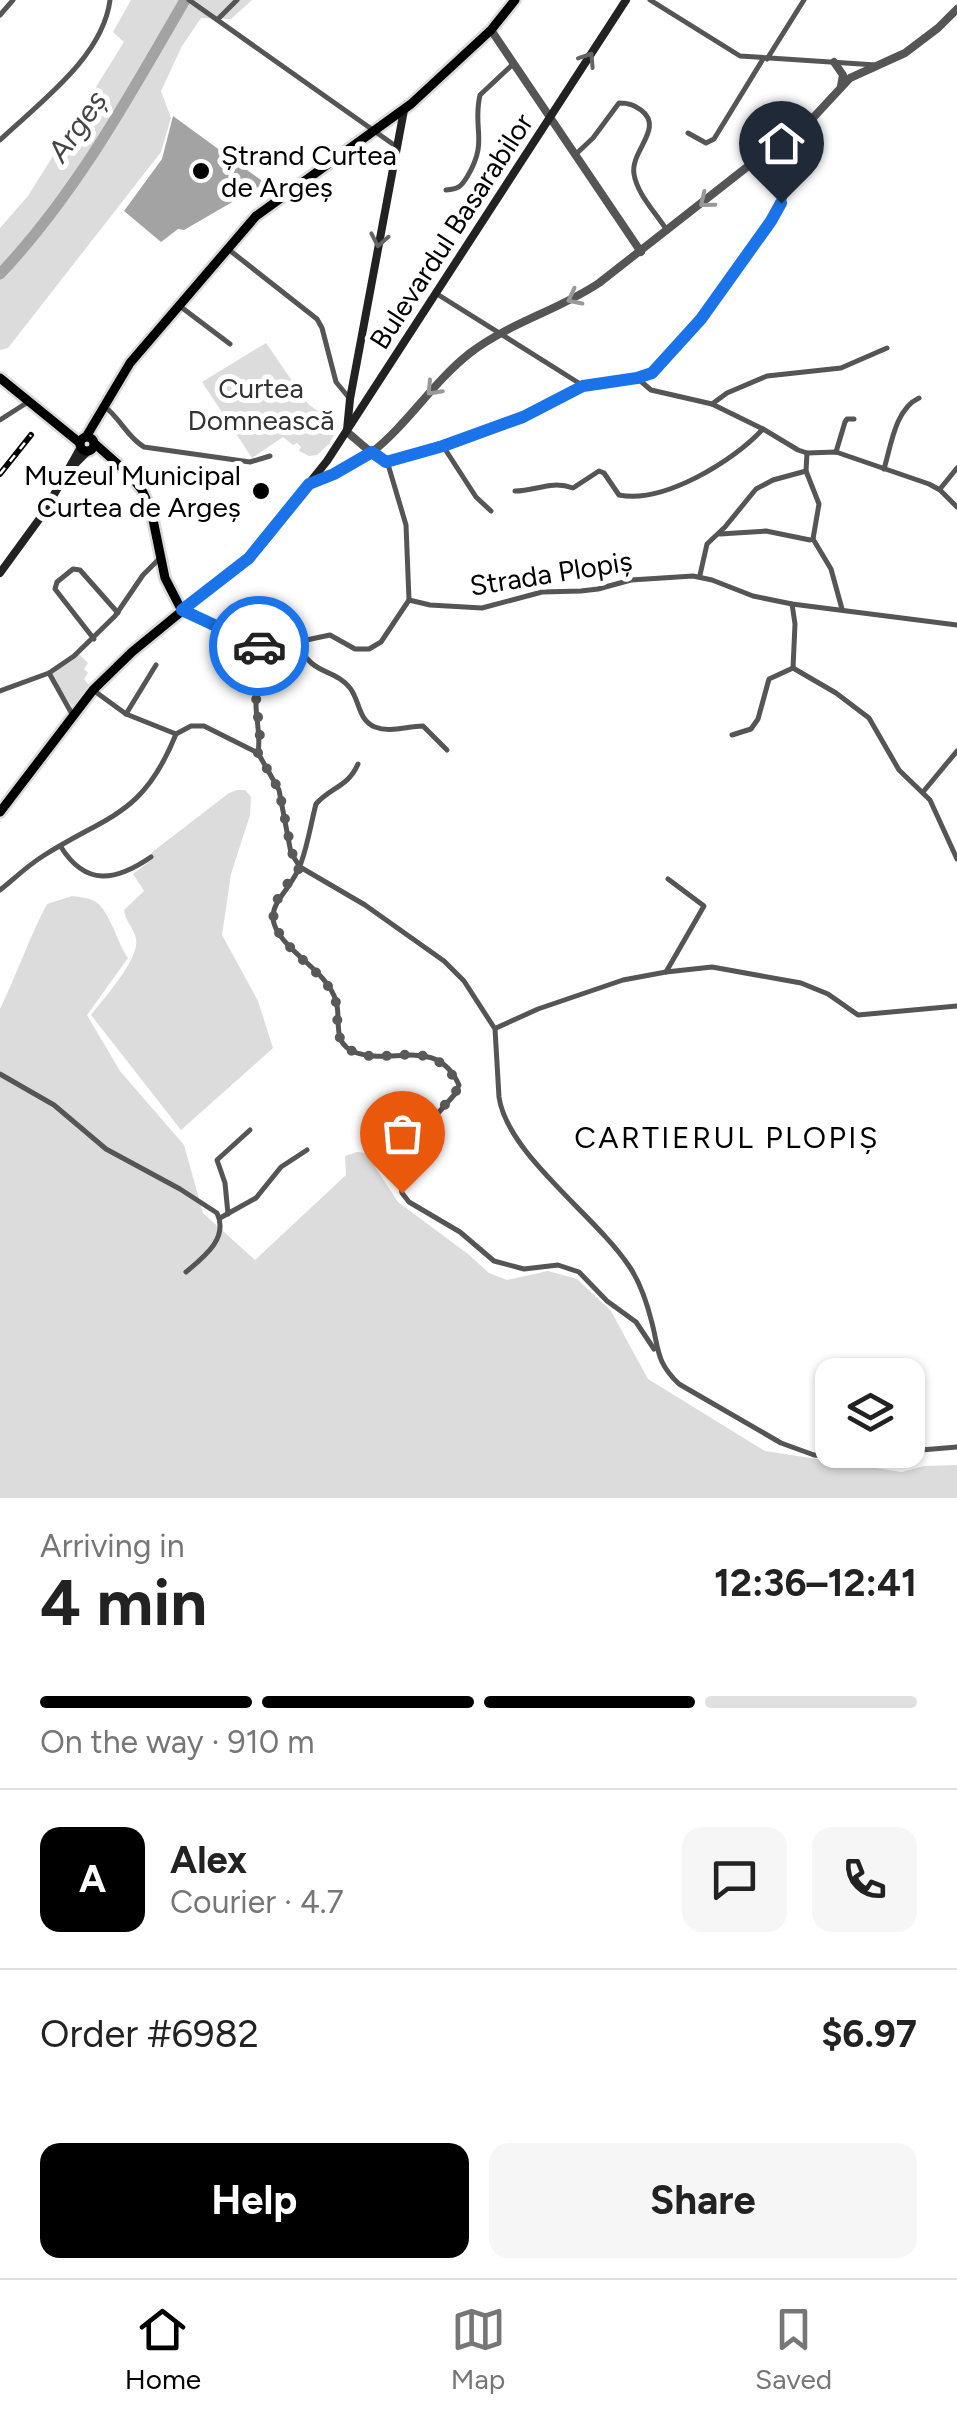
<!DOCTYPE html>
<meta charset="utf-8">
<style>
:root{--surface:#fff;--page:#f6f6f6;--text:#222;--muted:#767676;--line:#e0e0e0;--accent:#000}
body{margin:0;font-family:Figtree,sans-serif;background:var(--page);color:var(--text);height:100vh;display:flex;flex-direction:column;font-size:38px;white-space:nowrap}
*{box-sizing:border-box;margin:0}
p{font-size:32px;color:var(--muted)}
.icon{flex:none;width:55px;height:55px;fill:none;stroke:currentColor;stroke-width:2;stroke-linecap:round;stroke-linejoin:round}
.map{position:relative;height:1498px;overflow:hidden}
.details{display:flex;flex-direction:column;background:var(--surface);flex:1}
.details>*{flex:none}
.controls{position:absolute;left:815px;top:1358px;display:grid;gap:20px}
.controls a{display:grid;place-items:center;width:110px;height:110px;border-radius:20px;background:var(--surface);box-shadow:0 2px 8px #0004;font-size:50px}
.pin{position:absolute;display:grid;place-items:center;width:85px;height:85px;color:#fff;margin:-102px -42px;border-radius:50% 50% 50% 0;rotate:-45deg;box-shadow:0 0 10px #0007}
.pin .icon{rotate:45deg}
.courier{position:absolute;display:grid;place-items:center;width:100px;height:100px;margin:-50px;border:8px solid #1a73e8;border-radius:50%;background:#fff;color:#222;box-shadow:0 2px 12px #0007}
.overview em{font-style:normal;font-weight:700}
.overview div{display:flex;flex-direction:column-reverse}
.overview{display:flex;align-items:center;justify-content:space-between;height:170px;padding:0 40px}
h1{font-size:65px;font-weight:700;line-height:75px}
.bar{display:grid;grid-template-columns:repeat(4,1fr);gap:15px 10px;align-content:center;height:120px;padding:0 40px}
.bar i{height:12px;border-radius:8px;background:var(--line)}
.bar .on{background:var(--accent)}
.bar p{grid-column:span 4}
.line{display:flex;align-items:center;gap:25px;padding:0 40px;border-top:2px solid var(--line)}
.line div{flex:1}
.round{display:grid;place-items:center;flex:none;width:105px;height:105px;border-radius:20px;background:var(--page)}
.action{display:flex;gap:20px;margin-top:auto;padding:20px 40px}
.action a{flex:1;height:115px;border-radius:20px;background:var(--accent);color:#fff;font-size:40px;font-weight:700;line-height:115px;text-align:center}
.action a+a{background:var(--page);color:var(--text)}
.tab-bar{display:flex;justify-content:space-around;align-items:center;height:140px;border-top:2px solid var(--line);background:var(--surface);font-size:28px;color:var(--muted)}
.tab-bar a{display:grid;justify-items:center;gap:5px}
.tab-bar .on{color:var(--accent)}
.map>svg:first-child{display:block}
.green{fill:#dcdcdc}
.water{fill:#a3a3a3}
.lines{fill:none;stroke-linecap:round;stroke-linejoin:round}
.river{stroke:#a3a3a3;stroke-width:11}
.primary-casing{stroke:#dbdbdb;stroke-width:14}
.minor{stroke:#555;stroke-width:5}
.tertiary{stroke:#555;stroke-width:8}
.secondary{stroke:#222;stroke-width:8}
.primary{stroke:#000;stroke-width:9}
.rail-casing{stroke:#000;stroke-width:6}
.rail{stroke:#fff;stroke-width:2.5;stroke-dasharray:8;stroke-linecap:butt}
.oneway{stroke:#646464}
.oneway2{stroke:#999}
.done{stroke:#595959;stroke-width:10;stroke-dasharray:0 18}
.route{stroke:#1a73e8;stroke-width:12}
.poi-dot{fill:#000;stroke:#fff;stroke-width:4}
.labels{text-anchor:middle;dominant-baseline:central;stroke-width:10;stroke-linejoin:round;paint-order:stroke}
.poi-label{font-size:28px;fill:#000;stroke:#fff;text-anchor:start}
.street-label{font-size:28px;fill:#000;stroke:#fff}
.park-label{font-size:28px;fill:#333;stroke:#fff}
.water-label{font-size:30px;font-style:italic;fill:#444;stroke:#fff}
.neighbourhood-label{font-size:30px;letter-spacing:2.5px;fill:#000;stroke:#fff}
</style>
<div class="map">
<svg width="957" height="1498" viewBox="0 0 957 1498">
<rect width="100%" height="100%" fill="#fff"/>
<g class="green">
<polygon points="131,0 252,0 231,19 201,18 182,46 161,91 171,118 161,152 8,348 0,350 0,228 28,196 124,42 113,32"/>
<polygon points="266,343 308,404 339,426 329,444 317,455 309,456 299,451 301,447 297,443 293,445 283,437 252,458 202,382"/>
<polygon points="79,654 88,663 84,669 88,673 84,679 89,685 72,707 51,674"/>
<path d="M237 790H245L251 797 250 815 231 874 222 935 258 1001 273 1048 181 1130 91 1015C103 999 140 959 136 939 134 928 125 921 124 910L144 891 133 874 154 858 151 853 229 793Z"/>
<path d="M72 896C80 897 90 898 96 902 111 913 117 943 128 958L87 1015 120 1071 184 1145 203 1213 255 1260 346 1175 345 1156 357 1152 366 1153 398 1202 468 1254 489 1273 507 1280 548 1271 577 1279 611 1311 648 1379 765 1451 902 1472 924 1466 957 1465V1498H0V1009C17 974 29 938 47 904Z"/>
</g>
<polygon class="water" points="173,116 265,183 184,230 178,229 161,242 124,211 162,159"/>
<g class="lines">
<path class="river" d="M0 274C76 194 130 95 185 0"/>
<defs>
<g id="primary">
<polyline points="0,378 80,443"/>
<polyline points="86,437 130,363 256,216 411,104 491,30 515,0"/>
<circle cx="87" cy="444" r="7"/>
<polyline points="0,812 93,690 132,652 182,611 165,578 151,510 142,490 129,474 94,443"/>
</g>
</defs>
<use href="#primary" class="primary-casing"/>
<g class="minor">
<polyline points="189,0 397,147"/>
<polyline points="650,0 740,56 876,65"/>
<polyline points="0,15 13,0"/>
<polyline points="218,19 237,0"/>
<polyline points="767,59 804,0"/>
<polyline points="688,133 706,143 714,139 763,59"/>
<path d="M0 140C39 103 103 57 110 0"/>
<path d="M575 155 593 138 619 103C629 103 634 105 641 110 665 128 630 151 634 174 637 194 656 213 666 229"/>
<path d="M446 190C458 189 461 187 467 177 489 141 472 129 480 95L513 64"/>
<polyline points="228,249 317,319 322,328 336,382 350,399"/>
<polyline points="437,294 582,385"/>
<polyline points="181,307 230,344"/>
<polyline points="637,378 651,390 712,404 763,429 798,450 807,453 836,452 929,484 940,490 957,507"/>
<polyline points="712,404 727,393 767,376 841,368 887,348"/>
<path d="M105 407C120 418 127 437 144 447L250 462 270 456"/>
<polyline points="0,420 28,402"/>
<polyline points="443,446 476,497 491,511"/>
<polyline points="836,452 845,422 847,419 854,419"/>
<path d="M884 469C891 446 895 409 919 398"/>
<polyline points="940,489 957,468"/>
<path d="M515 491C536 491 551 480 573 488L599 471 604 473 619 495C663 504 734 461 763 429"/>
<polyline points="720,534 766,531 810,540 813,539 819,504 806,471"/>
<polyline points="813,539 831,569 842,609"/>
<polyline points="700,575 707,544 725,527 756,489 773,480 806,471 807,453"/>
<polyline points="409,600 430,605 482,608 542,592 581,591 598,589 631,580 693,576 712,580 753,596 792,604 957,625"/>
<polyline points="792,604 795,624 793,668"/>
<path d="M183 611 260 647C265 666 256 684 256 704 256 720 261 736 258 753"/>
<path d="M275 636 297 642C312 677 333 667 350 688 360 701 358 720 375 727 390 733 407 726 423 726L447 750"/>
<polyline points="94,639 55,589 57,582 73,569 80,570 118,613"/>
<polyline points="297,642 330,635 355,649 369,649 381,642 409,600 406,525 387,461"/>
<polyline points="49,673 72,714"/>
<path d="M93 690 126 714 176 734 191 726H204L258 753 279 790 291 853 300 867 365 905 444 961 464 981 495 1029 499 1097C507 1154 596 1216 629 1266 640 1282 647 1303 652 1323 659 1350 656 1362 679 1384L781 1443 814 1455 838 1457 957 1447"/>
<polyline points="0,691 49,673 74,656 115,616 143,575 159,559"/>
<polyline points="126,714 156,665"/>
<polyline points="732,735 751,729 758,719 769,679 793,668 836,693 869,718 899,770 930,800 957,859"/>
<path d="M358 764C348 787 331 787 316 804 311 823 308 844 301 863 289 899 250 909 292 949 307 964 330 980 336 1001 342 1021 330 1044 357 1053 394 1065 437 1036 459 1085L455 1094 416 1138 399 1163 398 1172 402 1193 409 1202 460 1232 494 1261 524 1269 558 1265 579 1272 607 1301 636 1322 654 1349"/>
<polyline points="923,792 957,751"/>
<path d="M61 847C86 887 116 881 151 857"/>
<path d="M0 890C14 879 27 866 43 856 109 814 143 816 176 734"/>
<polyline points="666,972 704,906 668,879"/>
<polyline points="496,1028 538,1009 623,980 666,972 712,967 801,983 828,994 858,1015 957,1006"/>
<path d="M0 1074 54 1105 106 1149 180 1189 217 1213C229 1238 204 1257 186 1272"/>
<polyline points="228,1214 225,1183 217,1160 250,1130"/>
<polyline points="220,1218 256,1198 281,1167 307,1150"/>
</g>
<g class="tertiary">
<polyline points="491,30 641,252"/>
<polyline points="834,62 843,75 841,86"/>
<path d="M347 432C361 443 378 463 396 460L523 417 583 386 637 378 652 373 701 319 771 221 781 203 811 120 850 78 905 53 938 28 957 9"/>
<path d="M309 484C330 476 353 467 371 453 408 424 433 382 470 353 509 323 559 310 599 283L756 160 811 120"/>
</g>
<g class="secondary">
<polyline points="347,430 350,399 404,110"/>
<polyline points="76,463 88,451"/>
<polyline points="0,573 43,514 81,447"/>
<polyline points="182,611 249,558 327,461 626,0"/>
</g>
<use href="#primary" class="primary"/>
<defs>
<polyline id="rail" points="0,474 31,435"/>
</defs>
<use href="#rail" class="rail-casing"/>
<use href="#rail" class="rail"/>
</g>
<defs><path id="oneway-chevron" d="M-2-3.5L2.5 0L-2 3.5" fill="none" stroke-width="1.6" stroke-linecap="round" stroke-linejoin="round" transform="scale(2.5)"/></defs>
<g class="oneway">
<use href="#oneway-chevron" transform="translate(588 59) rotate(-57)"/>
<use href="#oneway-chevron" transform="translate(379 240) rotate(101)"/>
</g>
<g class="oneway2">
<use href="#oneway-chevron" transform="translate(706 201) rotate(141)"/>
<use href="#oneway-chevron" transform="translate(574 298) rotate(153)"/>
<use href="#oneway-chevron" transform="translate(433 389) rotate(133)"/>
</g>
<g class="lines">
<path class="done" d="M259 646 262 660 256 697 260 737 258 753 279 790 292 853 300 867C292 879 279 892 275 906 263 941 325 968 335 999 341 1017 331 1036 349 1049 379 1071 434 1030 458 1086L455 1094C438 1113 408 1139 400 1162 396 1172 399 1183 402 1193"/>
<polyline class="route" points="259,646 182,610 249,558 309,484 334,474 372,452 386,462 443,446 523,417 583,386 637,378 652,373 701,319 771,221 781,203"/>
</g>
<g class="poi-dot">
<circle cx="201" cy="171" r="10"/>
<circle cx="261" cy="491" r="10"/>
</g>
<g class="labels">
<g class="poi-label">
<text x="221" y="155">Ștrand Curtea<tspan x="221" dy="32">de Argeș</tspan></text>
<text x="241" y="475" text-anchor="end">Muzeul Municipal<tspan x="241" dy="32">Curtea de Argeș</tspan></text>
</g>
<g class="street-label">
<text transform="translate(451 231) rotate(-57)">Bulevardul Basarabilor</text>
<text transform="translate(551 573) rotate(-9)">Strada Plopiș</text>
</g>
<g class="park-label">
<text x="261" y="388">Curtea<tspan x="261" dy="32">Domnească</tspan></text>
</g>
<g class="water-label">
<text transform="translate(77 126) rotate(-55)">Argeș</text>
</g>
<g class="neighbourhood-label">
<text x="727" y="1137">CARTIERUL PLOPIȘ</text>
</g>
</g>
</svg>
<div class="controls">
<a><svg class="icon" aria-label="layers" viewBox="0 0 24 24"><path d="M12 4l9 5-9 5-9-5zM3 14l9 5 9-5"/></svg></a>
</div>
<div class="pin" style="left:402px;top:1193px;background:#ea580c"><svg class="icon" aria-label="bag" viewBox="0 0 24 24"><path d="M5 8h14l-1 12H6zM9 8a3 3 0 0 1 6 0"/></svg></div>
<div class="pin" style="left:781px;top:203px;background:#1f2937"><svg class="icon" aria-label="home" viewBox="0 0 24 24"><path d="M3 11l9-7 9 7M6 9v11h12V9"/></svg></div>
<div class="courier" style="left:259px;top:646px"><svg class="icon" aria-label="car" viewBox="0 0 24 24"><path d="M5 17H2v-5l4-1 3-4h7l3 4 3 1v5h-3M9 17h6M6 11h13"/><circle cx="7" cy="17" r="2"/><circle cx="17" cy="17" r="2"/></svg></div>
</div>
<section class="details">
<div class="overview"><div><h1>4 min</h1><p>Arriving in</p></div><em>12:36–12:41</em></div>
<div class="bar"><i class="on"></i><i class="on"></i><i class="on"></i><i></i><p>On the way · 910 m</p></div>
<div class="line" style="height:180px"><b class="round" style="background:var(--accent);color:#fff">A</b><div><b>Alex</b><p>Courier · 4.7</p></div><a class="round"><svg class="icon" aria-label="chat" viewBox="0 0 24 24"><path d="M4 5h16v11H9l-5 4z"/></svg></a><a class="round"><svg class="icon" aria-label="phone" viewBox="0 0 24 24"><path d="M5 4h4l2 5-3 2q2 4 5 5l2-3 5 2v4C11 20 4 13 5 4z"/></svg></a></div>
<div class="line" style="height:130px"><div>Order #6982</div><b>$6.97</b></div>
<div class="action"><a>Help</a><a>Share</a></div>
</section>
<nav class="tab-bar">
<a class="on"><svg class="icon" aria-label="home" viewBox="0 0 24 24"><path d="M3 11l9-7 9 7M6 9v11h12V9"/></svg>Home</a>
<a><svg class="icon" aria-label="map" viewBox="0 0 24 24"><path d="M3 6l6-2 6 2 6-2v14l-6 2-6-2-6 2zM9 4v14M15 6v14"/></svg>Map</a>
<a><svg class="icon" aria-label="saved" viewBox="0 0 24 24"><path d="M7 4h10v16l-5-4-5 4z"/></svg>Saved</a>
</nav>
